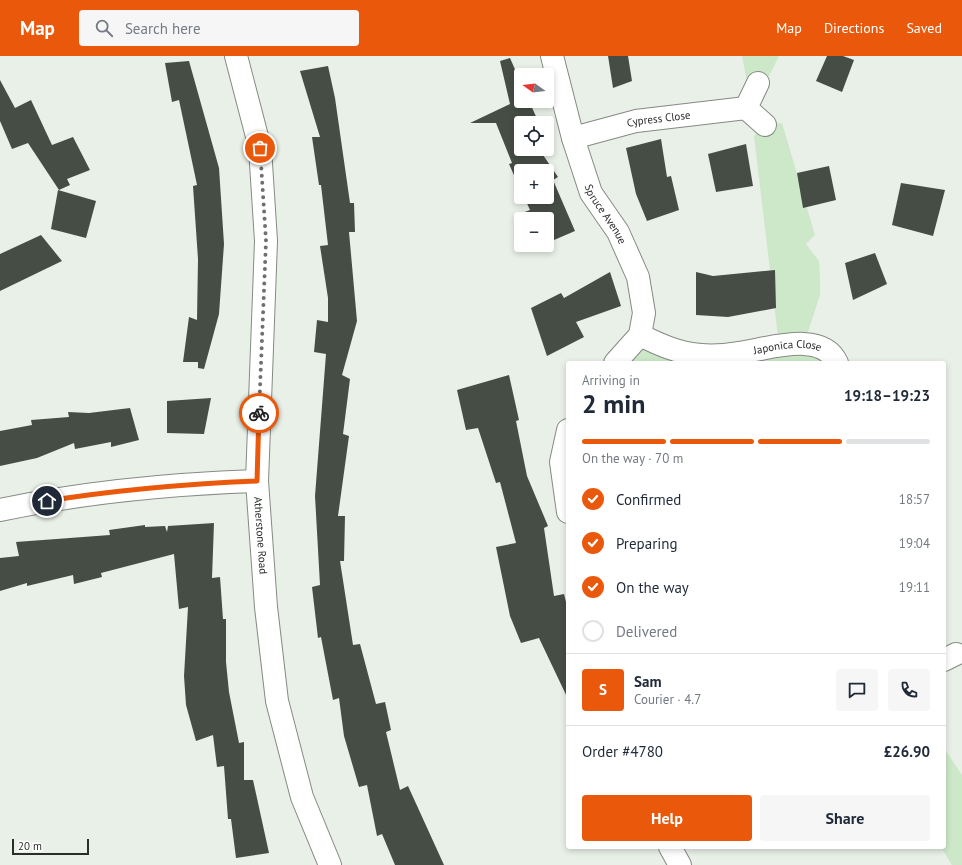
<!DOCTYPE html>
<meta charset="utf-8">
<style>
:root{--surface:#fff;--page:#f6f6f7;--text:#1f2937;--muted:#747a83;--line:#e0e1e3;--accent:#ea580c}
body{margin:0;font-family:"PT Sans",sans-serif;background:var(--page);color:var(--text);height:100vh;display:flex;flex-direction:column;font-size:15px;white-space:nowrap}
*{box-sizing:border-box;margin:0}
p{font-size:13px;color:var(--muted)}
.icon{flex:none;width:22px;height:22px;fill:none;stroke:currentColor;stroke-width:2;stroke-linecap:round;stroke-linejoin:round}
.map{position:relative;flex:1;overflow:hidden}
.drawer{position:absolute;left:566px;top:305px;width:380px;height:488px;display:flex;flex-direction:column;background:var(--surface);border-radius:4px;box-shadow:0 2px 6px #0003}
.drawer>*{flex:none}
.needle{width:26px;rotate:285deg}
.controls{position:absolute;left:514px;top:12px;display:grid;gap:8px}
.controls a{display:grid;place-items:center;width:40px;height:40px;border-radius:4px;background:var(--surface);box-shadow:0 2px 6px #0003;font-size:20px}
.scale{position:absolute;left:12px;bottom:10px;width:77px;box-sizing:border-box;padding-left:4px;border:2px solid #2a2d29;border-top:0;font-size:11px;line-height:14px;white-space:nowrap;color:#2a2d29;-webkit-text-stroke:3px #fff;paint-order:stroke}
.pin{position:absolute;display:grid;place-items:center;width:34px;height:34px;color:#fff;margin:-17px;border:2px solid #fff;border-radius:50%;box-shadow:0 1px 4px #0007}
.courier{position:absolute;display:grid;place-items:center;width:40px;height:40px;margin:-20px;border:3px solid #ea580c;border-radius:50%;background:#fff;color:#222;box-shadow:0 1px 5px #0007}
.overview em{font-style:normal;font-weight:800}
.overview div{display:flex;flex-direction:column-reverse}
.overview{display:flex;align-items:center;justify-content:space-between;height:68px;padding:0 16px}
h1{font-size:26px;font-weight:800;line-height:30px}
.bar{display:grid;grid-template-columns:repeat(4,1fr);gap:6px 4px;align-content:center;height:48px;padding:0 16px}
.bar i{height:5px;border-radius:3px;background:var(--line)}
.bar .active{background:var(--accent)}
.bar p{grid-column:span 4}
.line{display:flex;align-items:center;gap:10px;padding:0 16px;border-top:1px solid var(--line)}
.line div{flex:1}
.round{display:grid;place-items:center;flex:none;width:42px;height:42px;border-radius:4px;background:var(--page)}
ol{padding:0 16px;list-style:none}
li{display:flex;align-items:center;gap:12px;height:44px}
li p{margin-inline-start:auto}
li .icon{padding:4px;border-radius:50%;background:var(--accent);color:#fff;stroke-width:4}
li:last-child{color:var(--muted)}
li i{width:22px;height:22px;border:2px solid var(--line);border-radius:50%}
.primary-button{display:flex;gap:8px;margin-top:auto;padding:8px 16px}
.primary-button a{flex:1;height:46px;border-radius:4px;background:var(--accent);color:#fff;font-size:16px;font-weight:800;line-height:46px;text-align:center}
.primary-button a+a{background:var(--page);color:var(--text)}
header{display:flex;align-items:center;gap:24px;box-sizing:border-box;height:56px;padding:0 20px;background:var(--accent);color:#fff}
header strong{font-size:19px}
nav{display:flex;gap:22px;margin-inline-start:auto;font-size:14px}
.search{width:280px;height:36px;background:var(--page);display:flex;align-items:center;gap:10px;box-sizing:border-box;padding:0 14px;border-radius:4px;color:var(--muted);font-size:15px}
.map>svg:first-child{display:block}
.green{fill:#cde8c9}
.building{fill:#464d45}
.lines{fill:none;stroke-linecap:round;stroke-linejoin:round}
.minor-casing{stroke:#848b83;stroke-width:24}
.minor{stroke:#fff;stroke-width:22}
.done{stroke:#6c716c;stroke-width:4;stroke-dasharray:0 7.2}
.route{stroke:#ea580c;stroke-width:5}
.labels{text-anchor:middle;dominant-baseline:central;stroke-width:4;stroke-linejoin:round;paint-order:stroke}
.street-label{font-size:11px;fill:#2a2d29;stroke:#fff}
</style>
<header>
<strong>Map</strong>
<div class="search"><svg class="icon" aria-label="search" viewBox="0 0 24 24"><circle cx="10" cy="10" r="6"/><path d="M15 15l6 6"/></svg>Search here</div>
<nav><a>Map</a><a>Directions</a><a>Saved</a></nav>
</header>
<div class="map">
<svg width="962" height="809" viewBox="0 0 962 809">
<rect width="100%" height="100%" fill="#e8f0e7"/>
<g class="green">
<polygon points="742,0 779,0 766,26 747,26"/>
<polygon points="782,67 815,179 806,188 819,205 820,223 820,239 804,288 837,307 615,307 640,279 672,294 779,289 754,80 765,69"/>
<polygon points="944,692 962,719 962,809 952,809 941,791 944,791"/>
</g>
<g class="building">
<polygon points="608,0 628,0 632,25 613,32"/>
<polygon points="827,0 843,0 854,4 842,36 816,25"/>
<polygon points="510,2 521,27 521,45 529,45 539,67 521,67 521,93 539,93 558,121 553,124 575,175 547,187 547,163 525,163 522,157 530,154 524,141 547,141 547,115 521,115 521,135 509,108 512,107 496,67 470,67 510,48 500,5"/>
<polygon points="189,5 219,112 224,188 219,258 204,313 198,312 198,306 183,306 189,261 197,264 198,203 193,130 197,129 179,44 172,46 165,7"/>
<polygon points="328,10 335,42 350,147 354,147 355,176 349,176 357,265 342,319 350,323 343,378 349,380 338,460 345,460 344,505 340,505 353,589 360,588 376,648 385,646 391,674 386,676 400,734 408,730 444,809 395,809 382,778 377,780 367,729 359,731 344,680 339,642 333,644 321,581 318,582 312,531 320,529 315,440 326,298 314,296 317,264 328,266 328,242 320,190 328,189 321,129 319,129 312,81 320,81 300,15"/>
<polygon points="0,24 15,52 31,44 52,89 73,81 90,114 67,123 70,129 59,134 28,87 12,93 0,65"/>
<polygon points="661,83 667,121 671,120 679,154 647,165 636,138 626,92"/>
<polygon points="746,88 753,130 716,136 708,98"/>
<polygon points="829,110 836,144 803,152 797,117"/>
<polygon points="901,127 945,134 933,180 892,169"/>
<polygon points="58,134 96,145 86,182 51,173"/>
<polygon points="41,179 62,205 0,235 0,198"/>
<polygon points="875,197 887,228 853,244 845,207"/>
<polygon points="775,214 776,252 728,261 696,259 696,216 713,220"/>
<polygon points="610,216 621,250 576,266 584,281 547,300 531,252 561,237 564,242"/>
<polygon points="509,319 519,364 516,365 527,420 548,470 544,472 554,540 564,538 568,554 568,643 539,582 521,587 510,560 496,491 516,487 500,426 496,427 478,372 466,374 457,334"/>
<polygon points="211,342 204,378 167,377 167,345"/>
<polygon points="130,352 139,384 111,391 111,386 75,393 74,387 37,402 0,410 0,375 32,369 31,364 69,361 68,356 89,357"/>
<polygon points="214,467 212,522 220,521 223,563 226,563 226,606 229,636 239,687 244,686 244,724 253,724 269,797 236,802 231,763 228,763 224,710 217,711 213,679 196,685 186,649 184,620 188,551 179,553 174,498 101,517 102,521 74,528 73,519 27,530 27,527 0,535 0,502 19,500 16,486 110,479 109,474 145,469 145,471 165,470 167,476 168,470"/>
</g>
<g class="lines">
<defs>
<g id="minor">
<path id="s1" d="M236 0 260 92 266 185 257 425 266 551 277 645 302 741 330 809"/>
<path id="s2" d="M552 0 573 82 591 137 618 176 638 221 644 257 640 279 615 307"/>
<polyline points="758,27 746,52 765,69"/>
<path id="s3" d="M573 82 636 65 746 52"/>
<path id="s4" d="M640 279C660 289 678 297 701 299 712 300 726 299 738 297 765 294 822 273 837 307"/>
<polyline points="568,374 561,406 568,456"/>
<path d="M0 454C85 436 170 428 257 425"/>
<polyline points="944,604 956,598"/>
<polyline points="670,791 680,809"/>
</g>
</defs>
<use href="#minor" class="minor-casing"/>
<use href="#minor" class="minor"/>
</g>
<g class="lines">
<polyline class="done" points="259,357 266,185 260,92"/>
<path class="route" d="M47 445C117 434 186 428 257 425L259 357"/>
</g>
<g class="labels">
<g class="street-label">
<text stroke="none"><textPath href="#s3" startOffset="88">Cypress Close</textPath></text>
<text stroke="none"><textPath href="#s2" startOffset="168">Spruce Avenue</textPath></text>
<text stroke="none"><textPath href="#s4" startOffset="152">Japonica Close</textPath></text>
<text stroke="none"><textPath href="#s1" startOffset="483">Atherstone Road</textPath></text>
</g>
</g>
</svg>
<div class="controls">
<a><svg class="needle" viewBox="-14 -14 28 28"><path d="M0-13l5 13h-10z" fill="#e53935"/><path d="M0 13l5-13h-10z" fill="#747a83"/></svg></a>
<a><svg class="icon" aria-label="locate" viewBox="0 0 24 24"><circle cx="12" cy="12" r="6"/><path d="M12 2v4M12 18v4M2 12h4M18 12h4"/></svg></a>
<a>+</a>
<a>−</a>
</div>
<div class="scale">20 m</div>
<div class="pin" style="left:260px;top:92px;background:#ea580c"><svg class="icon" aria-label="bag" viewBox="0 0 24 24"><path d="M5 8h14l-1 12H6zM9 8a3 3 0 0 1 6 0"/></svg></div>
<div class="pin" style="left:47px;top:445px;background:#1f2937"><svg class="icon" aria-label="home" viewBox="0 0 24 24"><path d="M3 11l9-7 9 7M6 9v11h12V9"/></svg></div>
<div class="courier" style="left:259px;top:357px"><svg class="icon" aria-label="bike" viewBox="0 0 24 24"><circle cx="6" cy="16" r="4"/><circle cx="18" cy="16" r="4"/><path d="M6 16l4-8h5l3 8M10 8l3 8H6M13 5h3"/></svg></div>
<section class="drawer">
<div class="overview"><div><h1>2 min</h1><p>Arriving in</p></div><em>19:18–19:23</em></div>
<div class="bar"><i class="active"></i><i class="active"></i><i class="active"></i><i></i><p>On the way · 70 m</p></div>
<ol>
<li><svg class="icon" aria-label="check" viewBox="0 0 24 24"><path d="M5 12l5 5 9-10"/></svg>Confirmed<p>18:57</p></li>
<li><svg class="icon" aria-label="check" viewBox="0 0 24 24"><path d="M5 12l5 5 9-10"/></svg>Preparing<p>19:04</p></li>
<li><svg class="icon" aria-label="check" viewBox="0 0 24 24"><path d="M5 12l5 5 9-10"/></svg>On the way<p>19:11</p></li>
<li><i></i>Delivered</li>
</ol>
<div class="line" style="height:72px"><b class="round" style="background:var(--accent);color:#fff">S</b><div><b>Sam</b><p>Courier · 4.7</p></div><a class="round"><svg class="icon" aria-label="chat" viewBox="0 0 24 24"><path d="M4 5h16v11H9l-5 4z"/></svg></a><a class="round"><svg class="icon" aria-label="phone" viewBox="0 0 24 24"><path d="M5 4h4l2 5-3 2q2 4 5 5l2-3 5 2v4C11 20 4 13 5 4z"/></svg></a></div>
<div class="line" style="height:52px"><div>Order #4780</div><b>£26.90</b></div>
<div class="primary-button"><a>Help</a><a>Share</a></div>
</section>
</div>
